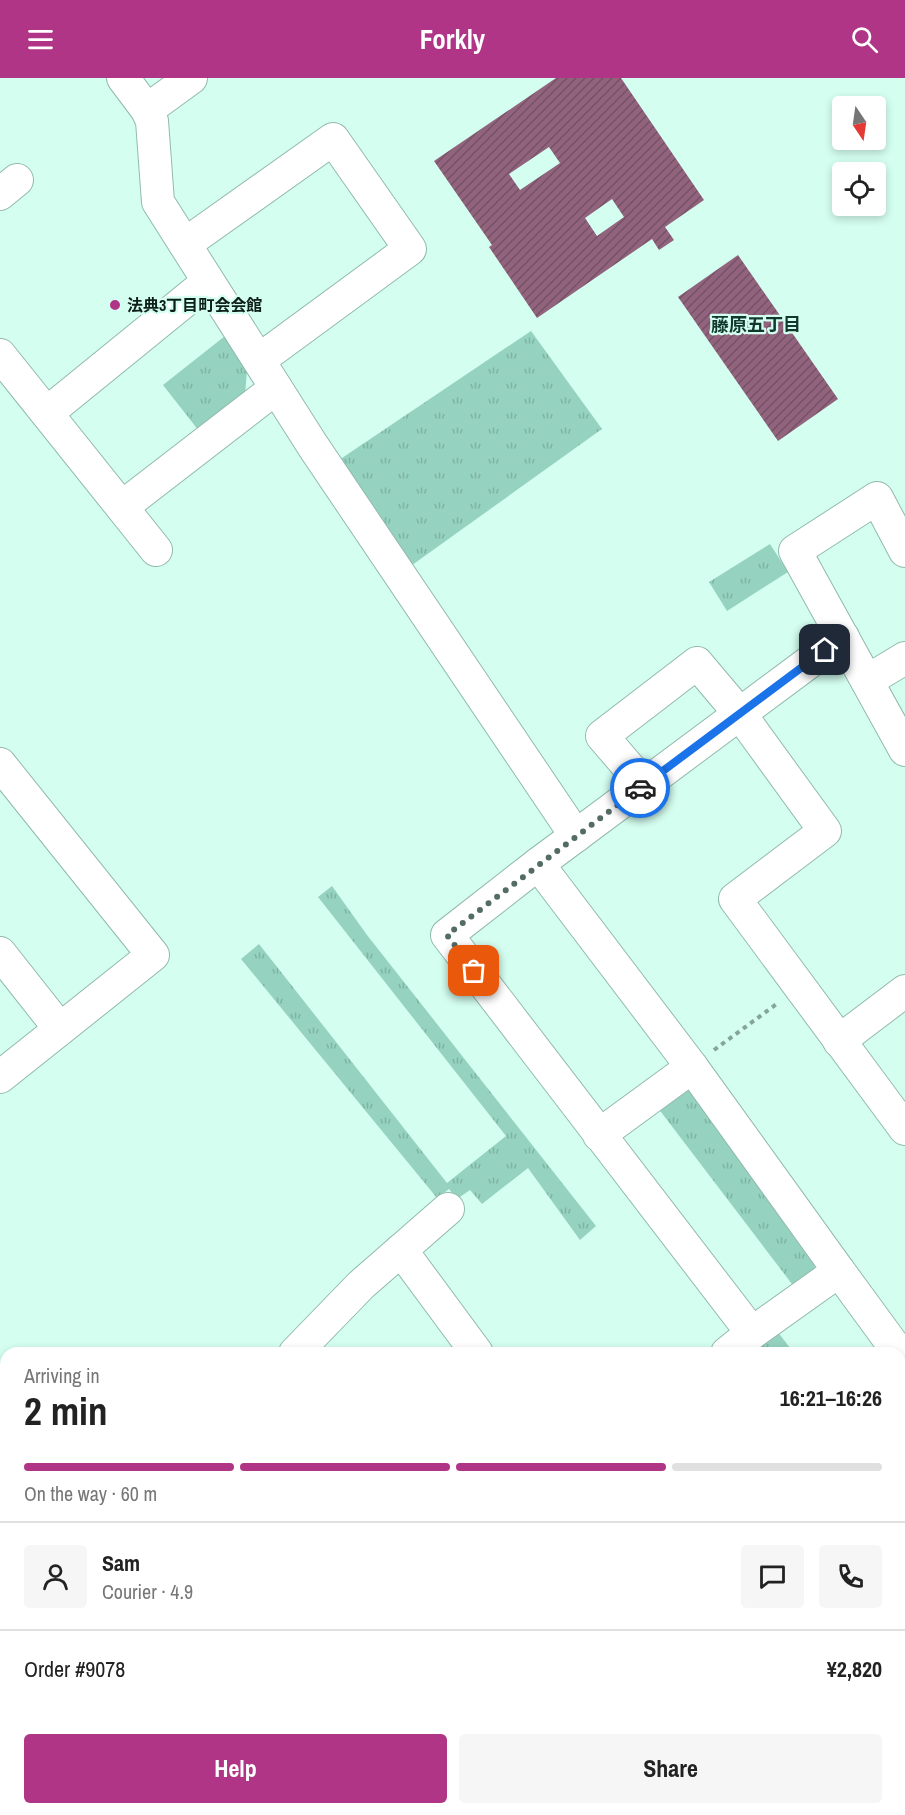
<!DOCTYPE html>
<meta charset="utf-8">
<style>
:root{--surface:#fff;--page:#f6f6f6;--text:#222;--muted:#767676;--line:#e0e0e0;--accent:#b13587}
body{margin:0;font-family:"Archivo Narrow","Noto Sans JP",sans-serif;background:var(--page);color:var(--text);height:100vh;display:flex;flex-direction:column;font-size:22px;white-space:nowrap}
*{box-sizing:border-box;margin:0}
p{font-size:20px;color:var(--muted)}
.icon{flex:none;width:33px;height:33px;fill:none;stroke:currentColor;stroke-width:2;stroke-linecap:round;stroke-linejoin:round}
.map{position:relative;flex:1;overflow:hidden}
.sheet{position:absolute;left:0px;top:1269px;width:906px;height:468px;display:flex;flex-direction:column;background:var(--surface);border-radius:18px 18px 0 0;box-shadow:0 3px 9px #0003}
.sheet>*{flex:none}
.needle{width:39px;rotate:167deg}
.controls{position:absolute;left:832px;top:18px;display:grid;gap:12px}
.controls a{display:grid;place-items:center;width:54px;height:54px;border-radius:6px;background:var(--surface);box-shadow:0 3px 9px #0003;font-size:30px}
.pin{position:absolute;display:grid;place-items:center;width:51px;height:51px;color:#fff;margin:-26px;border-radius:12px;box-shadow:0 3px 9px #0006}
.courier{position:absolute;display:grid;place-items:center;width:60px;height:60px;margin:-30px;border:4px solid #1a73e8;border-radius:50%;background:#fff;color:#222;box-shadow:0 2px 8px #0007}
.summary em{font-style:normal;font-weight:800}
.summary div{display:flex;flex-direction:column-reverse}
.summary{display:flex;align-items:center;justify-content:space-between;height:102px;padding:0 24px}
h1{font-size:39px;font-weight:800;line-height:45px}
.bar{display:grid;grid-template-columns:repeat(4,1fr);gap:9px 6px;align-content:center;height:72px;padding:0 24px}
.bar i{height:8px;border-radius:4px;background:var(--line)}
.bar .active{background:var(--accent)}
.bar p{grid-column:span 4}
.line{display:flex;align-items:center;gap:15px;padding:0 24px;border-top:2px solid var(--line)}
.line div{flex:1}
.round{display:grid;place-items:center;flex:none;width:63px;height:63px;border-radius:6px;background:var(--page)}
.action{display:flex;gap:12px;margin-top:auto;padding:12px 24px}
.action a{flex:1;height:69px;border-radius:6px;background:var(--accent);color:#fff;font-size:24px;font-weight:800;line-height:69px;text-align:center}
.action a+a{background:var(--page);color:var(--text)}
header{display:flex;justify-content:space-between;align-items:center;height:78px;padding:0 24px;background:var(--accent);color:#fff;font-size:27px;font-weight:800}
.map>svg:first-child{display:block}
.grass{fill:url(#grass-tufts)}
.forest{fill:url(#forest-firs)}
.building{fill:url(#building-hatch);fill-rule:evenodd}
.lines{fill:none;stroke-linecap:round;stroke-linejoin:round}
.minor-casing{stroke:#92baac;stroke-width:34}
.path{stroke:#85a49a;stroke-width:4;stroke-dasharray:4.5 4.5;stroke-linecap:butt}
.minor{stroke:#fff;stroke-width:32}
.done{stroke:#536c64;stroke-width:6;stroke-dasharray:0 10.8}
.route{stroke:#1a73e8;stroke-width:8}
.poi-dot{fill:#b13587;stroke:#d4fef0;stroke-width:2}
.labels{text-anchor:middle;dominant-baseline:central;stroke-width:4.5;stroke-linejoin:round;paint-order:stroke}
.poi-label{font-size:16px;font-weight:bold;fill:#0e1e19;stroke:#d4fef0;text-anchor:start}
.neighbourhood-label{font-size:18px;font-weight:bold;fill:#11382d;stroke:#d4fef0}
</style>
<header><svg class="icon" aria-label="menu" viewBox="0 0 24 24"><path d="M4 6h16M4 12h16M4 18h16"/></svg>Forkly<svg class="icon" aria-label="search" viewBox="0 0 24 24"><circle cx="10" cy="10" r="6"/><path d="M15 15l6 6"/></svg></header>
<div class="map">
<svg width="905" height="1737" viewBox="0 0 905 1737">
<defs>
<pattern id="grass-tufts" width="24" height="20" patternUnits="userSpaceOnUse" patternTransform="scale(1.5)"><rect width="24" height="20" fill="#95d2bf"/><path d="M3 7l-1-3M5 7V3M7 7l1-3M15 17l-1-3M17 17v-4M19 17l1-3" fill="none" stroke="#7fb4a4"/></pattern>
<pattern id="forest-firs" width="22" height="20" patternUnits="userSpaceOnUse" patternTransform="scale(1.5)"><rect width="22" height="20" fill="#7ebba8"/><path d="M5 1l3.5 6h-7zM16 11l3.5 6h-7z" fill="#6ca090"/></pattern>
<pattern id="building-hatch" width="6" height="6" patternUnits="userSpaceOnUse" patternTransform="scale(1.5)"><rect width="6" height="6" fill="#91637d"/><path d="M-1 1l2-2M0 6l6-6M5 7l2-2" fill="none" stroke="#755166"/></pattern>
</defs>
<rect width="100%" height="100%" fill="#d4fef0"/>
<g class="grass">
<polygon points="531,253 602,351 408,490 339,382"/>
<polygon points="225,258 247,292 245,317 199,353 163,307"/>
<polygon points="770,466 788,494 727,533 709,504"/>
<polygon points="332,808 367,857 596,1148 580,1162 528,1090 482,1126 470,1112 457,1121 449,1111 437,1120 241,881 259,866 447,1105 506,1058 318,819"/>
<polygon points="686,1011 697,1016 815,1183 814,1196 795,1210 658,1030"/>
<polygon points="777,1253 794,1275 747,1275"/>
</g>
<g class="forest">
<polygon points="900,1418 905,1425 905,1554 900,1542"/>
<polygon points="0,1615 6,1622 6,1731 105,1731 111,1737 0,1737"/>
<polygon points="900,1646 905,1652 905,1737 783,1737 778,1731 900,1731"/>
</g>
<g class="building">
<path d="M556 0H621L704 122 665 149 674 162 659 172 652 161 537 240 489 169 492 167 434 83ZM549 69 560 85 520 112 509 96ZM612 121 624 139 597 158 585 140Z"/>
<polygon points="738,177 838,321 778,363 678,219"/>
</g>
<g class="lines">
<defs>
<g id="minor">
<polyline points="123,0 147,32 152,43 158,124 313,368 576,758"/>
<polyline points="147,32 191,0"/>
<polyline points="0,116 17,102"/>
<polyline points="185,166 333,61 410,171 259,282"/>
<polyline points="0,277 156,472"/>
<polyline points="47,335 208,204"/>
<polyline points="122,429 276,310"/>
<polyline points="905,473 877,420 795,473 905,672"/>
<polyline points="867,603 905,580"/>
<polyline points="0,686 153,877 0,999"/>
<polyline points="644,707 602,658 697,585 740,636 825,753 735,821 905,1051"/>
<polyline points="538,786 692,989 839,1193 752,1255"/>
<polyline points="0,875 60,951"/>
<polyline points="839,963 905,913"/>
<polyline points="599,1057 692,989"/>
<polyline points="401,1172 477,1275"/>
<polyline points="839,1193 899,1275"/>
<polyline points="295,1275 361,1207 448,1131"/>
<polyline points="727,1275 752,1255 447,857 538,786 843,559"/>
<polyline points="0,1360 6,1367"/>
<polyline points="0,1550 6,1545"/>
<polyline points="900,1624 905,1630"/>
<polyline points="392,1731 399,1737"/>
<polyline points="548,1737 555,1731"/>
</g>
</defs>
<use href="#minor" class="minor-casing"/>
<polyline class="path" points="714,972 778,925"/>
<use href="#minor" class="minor"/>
</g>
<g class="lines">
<polyline class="done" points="474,893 447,857 640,710"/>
<polyline class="route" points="640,710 825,572"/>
</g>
<circle class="poi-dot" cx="115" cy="227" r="6"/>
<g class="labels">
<g class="poi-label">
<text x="127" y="227">法典3丁目町会会館</text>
</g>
<g class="neighbourhood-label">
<text x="756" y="246">藤原五丁目</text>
</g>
</g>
</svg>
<div class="controls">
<a><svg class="needle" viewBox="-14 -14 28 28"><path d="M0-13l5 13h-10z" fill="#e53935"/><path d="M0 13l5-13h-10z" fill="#767676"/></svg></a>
<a><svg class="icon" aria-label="locate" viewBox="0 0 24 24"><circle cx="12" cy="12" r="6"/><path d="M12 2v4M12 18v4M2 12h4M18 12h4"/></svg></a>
</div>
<div class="pin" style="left:474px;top:893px;background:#ea580c"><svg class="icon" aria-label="bag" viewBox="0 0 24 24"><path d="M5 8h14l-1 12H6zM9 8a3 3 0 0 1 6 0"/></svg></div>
<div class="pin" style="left:825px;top:572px;background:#1f2937"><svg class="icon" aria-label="home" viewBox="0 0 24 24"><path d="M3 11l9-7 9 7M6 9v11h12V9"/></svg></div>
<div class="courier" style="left:640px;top:710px"><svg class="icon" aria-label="car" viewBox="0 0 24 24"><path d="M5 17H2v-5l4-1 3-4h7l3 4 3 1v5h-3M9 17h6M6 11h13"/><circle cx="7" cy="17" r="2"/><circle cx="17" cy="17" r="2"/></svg></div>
<section class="sheet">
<div class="summary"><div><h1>2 min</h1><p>Arriving in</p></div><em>16:21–16:26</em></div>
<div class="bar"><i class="active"></i><i class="active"></i><i class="active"></i><i></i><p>On the way · 60 m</p></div>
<div class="line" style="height:108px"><a class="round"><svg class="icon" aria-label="person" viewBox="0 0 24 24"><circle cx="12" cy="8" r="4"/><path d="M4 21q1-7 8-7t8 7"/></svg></a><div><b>Sam</b><p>Courier · 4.9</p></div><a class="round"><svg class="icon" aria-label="chat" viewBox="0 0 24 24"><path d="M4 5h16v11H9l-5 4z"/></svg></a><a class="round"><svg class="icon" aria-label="phone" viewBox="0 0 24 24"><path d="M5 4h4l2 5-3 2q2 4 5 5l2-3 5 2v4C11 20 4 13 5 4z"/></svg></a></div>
<div class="line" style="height:78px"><div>Order #9078</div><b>¥2,820</b></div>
<div class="action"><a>Help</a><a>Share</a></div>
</section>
</div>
